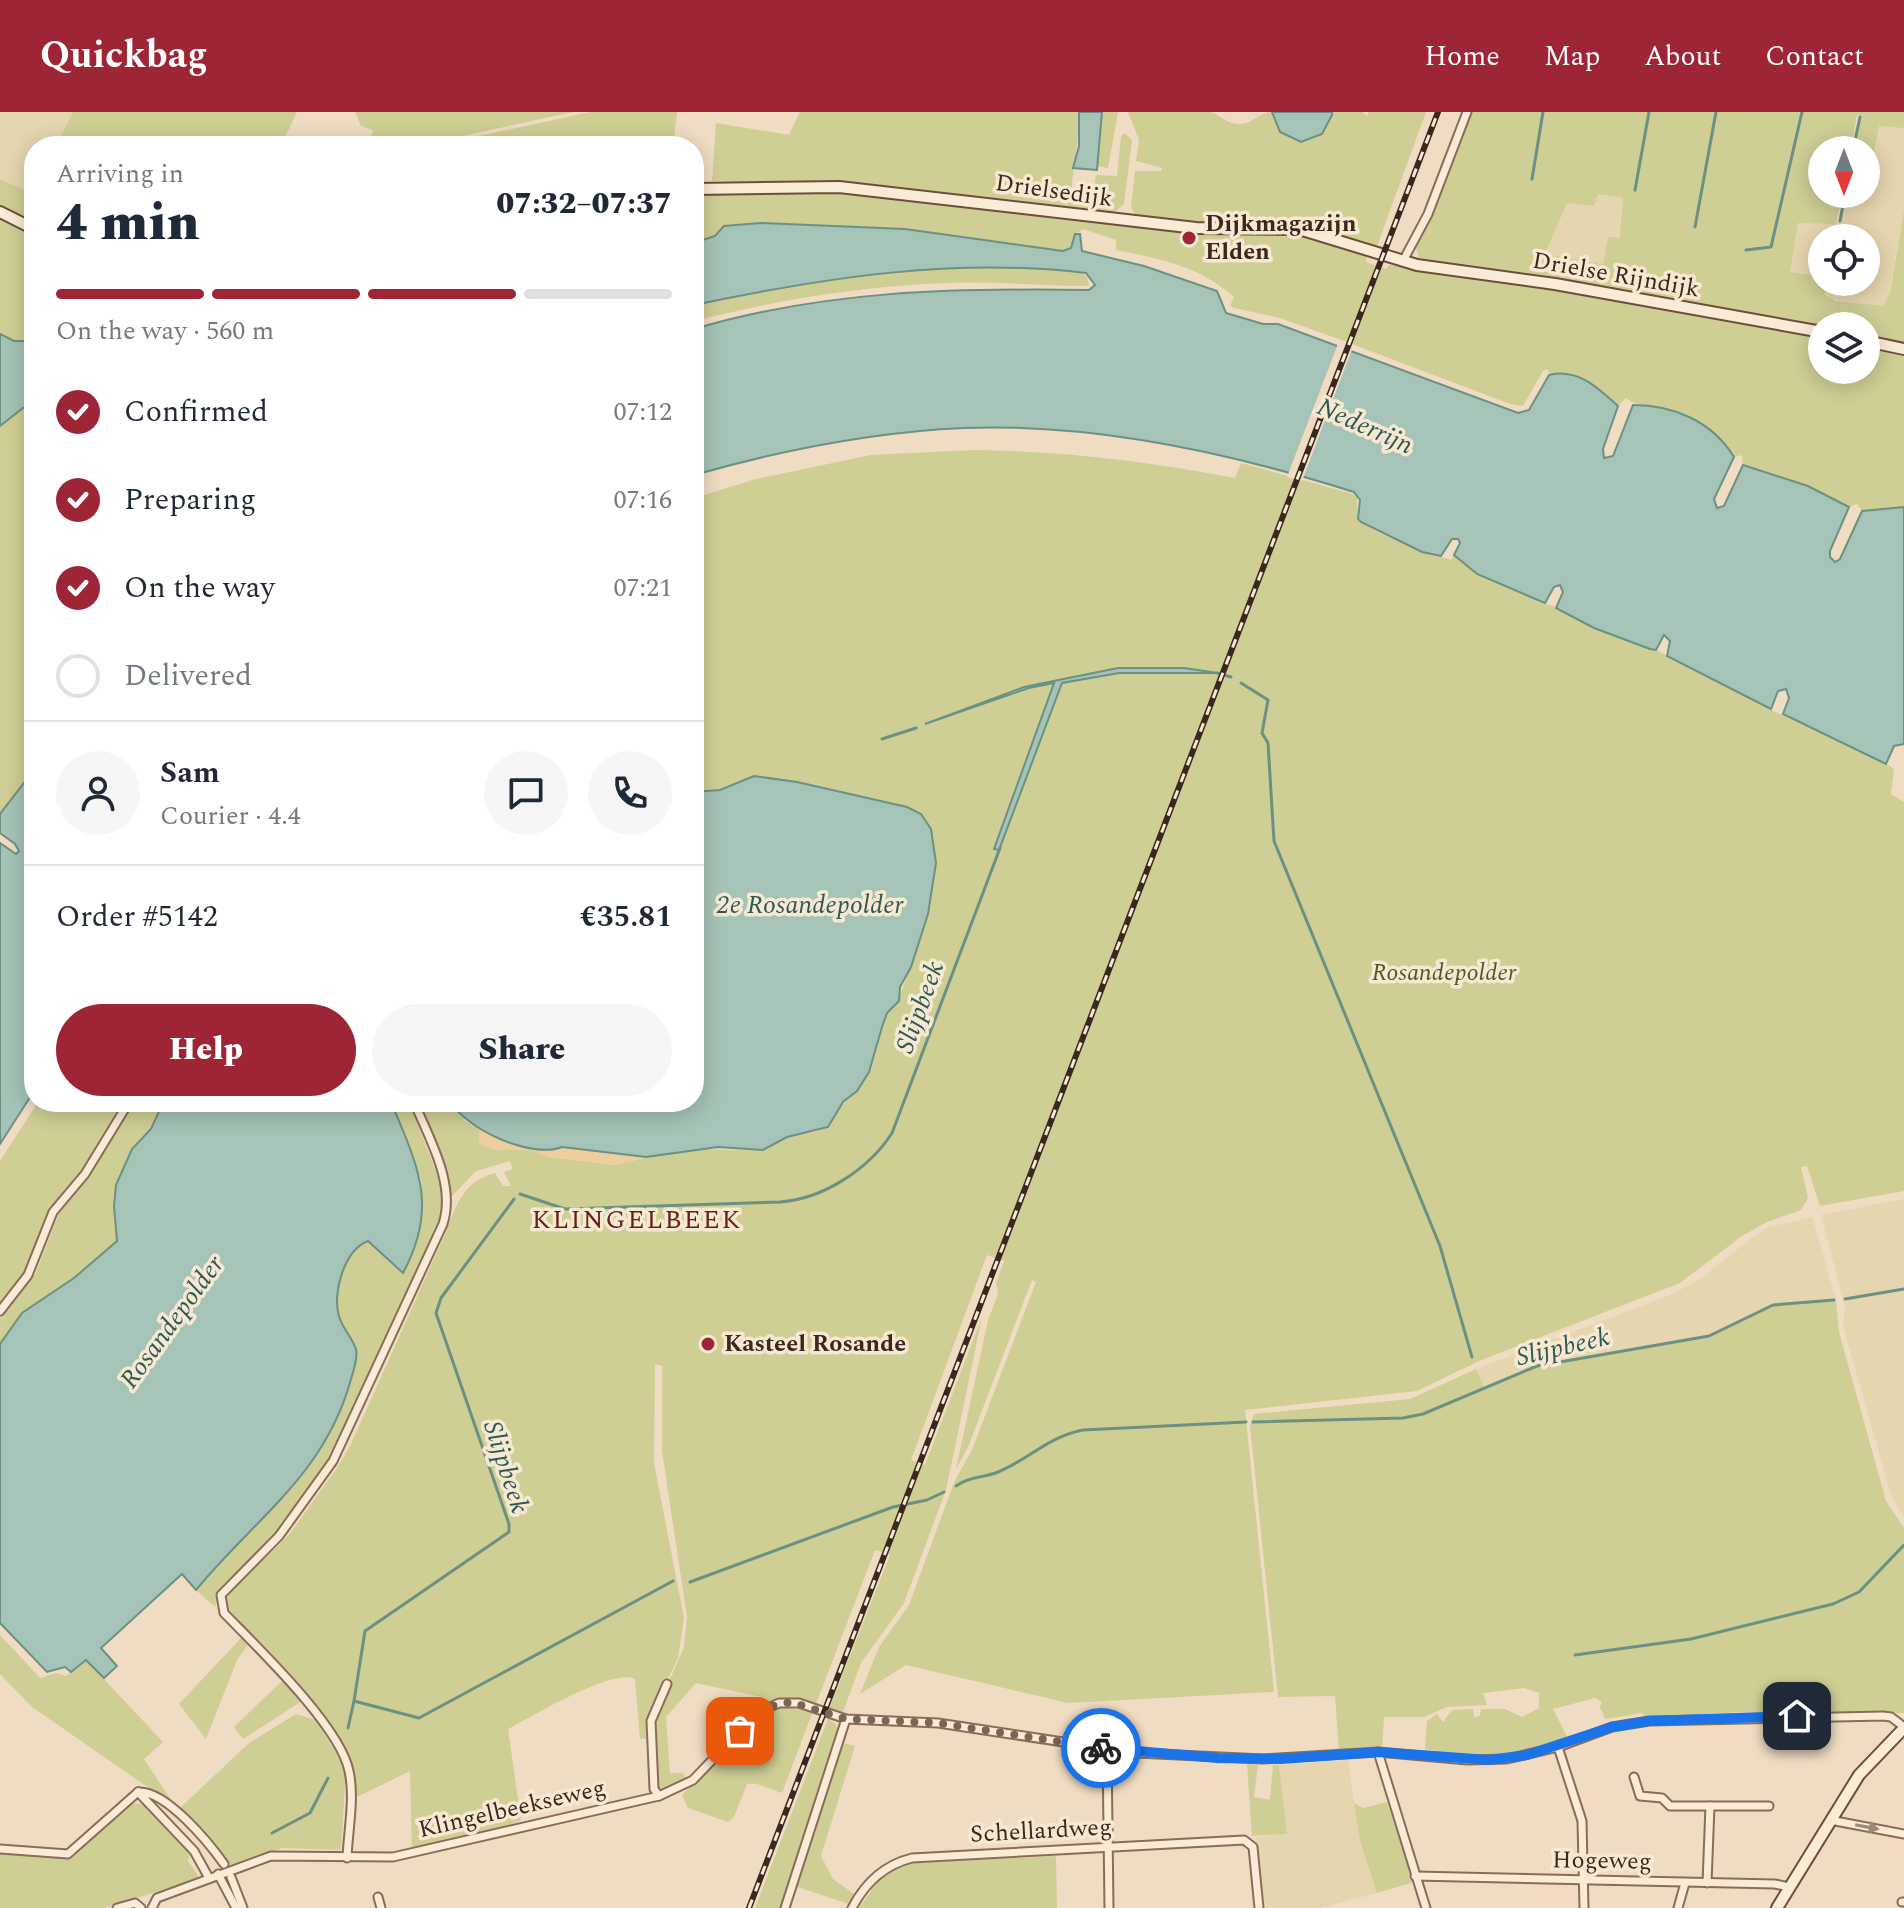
<!DOCTYPE html>
<meta charset="utf-8">
<style>
:root{--surface:#fff;--page:#f6f6f7;--text:#1f2937;--muted:#747a83;--line:#e0e1e3;--accent:#9d2536}
body{margin:0;font-family:Spectral,serif;background:var(--page);color:var(--text);height:100vh;display:flex;flex-direction:column;font-size:30px;white-space:nowrap}
*{box-sizing:border-box;margin:0}
p{font-size:26px;color:var(--muted)}
.icon{flex:none;width:44px;height:44px;fill:none;stroke:currentColor;stroke-width:2;stroke-linecap:round;stroke-linejoin:round}
.map{position:relative;flex:1;overflow:hidden}
.side{position:absolute;left:24px;top:24px;width:680px;height:976px;display:flex;flex-direction:column;background:var(--surface);border-radius:32px;box-shadow:0 4px 20px #0003}
.side>*{flex:none}
.needle{width:52px;rotate:180deg}
.tools{position:absolute;left:1808px;top:24px;display:grid;gap:16px}
.tools a{display:grid;place-items:center;width:72px;height:72px;border-radius:50%;background:var(--surface);box-shadow:0 4px 20px #0003;font-size:40px}
.pin{position:absolute;display:grid;place-items:center;width:68px;height:68px;color:#fff;margin:-34px;border-radius:16px;box-shadow:0 4px 12px #0006}
.courier{position:absolute;display:grid;place-items:center;width:80px;height:80px;margin:-40px;border:6px solid #1a73e8;border-radius:50%;background:#fff;color:#222;box-shadow:0 2px 10px #0007}
.overview em{font-style:normal;font-weight:800}
.overview div{display:flex;flex-direction:column-reverse}
.overview{display:flex;align-items:center;justify-content:space-between;height:136px;padding:0 32px}
h1{font-size:52px;font-weight:800;line-height:60px}
.bar{display:grid;grid-template-columns:repeat(4,1fr);gap:12px 8px;align-content:center;height:96px;padding:0 32px}
.bar i{height:10px;border-radius:6px;background:var(--line)}
.bar .current{background:var(--accent)}
.bar p{grid-column:span 4}
.line{display:flex;align-items:center;gap:20px;padding:0 32px;border-top:2px solid var(--line)}
.line div{flex:1}
.round{display:grid;place-items:center;flex:none;width:84px;height:84px;border-radius:42px;background:var(--page)}
ol{padding:0 32px;list-style:none}
li{display:flex;align-items:center;gap:24px;height:88px}
li p{margin-inline-start:auto}
li .icon{padding:8px;border-radius:50%;background:var(--accent);color:#fff;stroke-width:4}
li:last-child{color:var(--muted)}
li i{width:44px;height:44px;border:4px solid var(--line);border-radius:50%}
.cta{display:flex;gap:16px;margin-top:auto;padding:16px 32px}
.cta a{flex:1;height:92px;border-radius:48px;background:var(--accent);color:#fff;font-size:32px;font-weight:800;line-height:92px;text-align:center}
.cta a+a{background:var(--page);color:var(--text)}
header{display:flex;align-items:center;gap:48px;box-sizing:border-box;height:112px;padding:0 40px;background:var(--accent);color:#fff}
header strong{font-size:38px}
nav{display:flex;gap:44px;margin-inline-start:auto;font-size:28px}
.map>svg:first-child{display:block}
.farmland{fill:#e6d6af}
.green{fill:#cfce95;fill-rule:evenodd}
.sand{fill:#eece9e}
.water{fill:#a5c3b6;stroke:#6b9183;stroke-width:2}
.pier{fill:#f0dcc2}
.lines{fill:none;stroke-linecap:round;stroke-linejoin:round}
.stream{stroke:#6b9183;stroke-width:3}
.street-casing{stroke:#8b6c58;stroke-width:11}
.secondary-casing{stroke:#6d4e3b;stroke-width:14}
.street{stroke:#faebd6;stroke-width:7}
.secondary{stroke:#faebd6;stroke-width:10}
.rail-casing{stroke:#3a271d;stroke-width:6}
.rail{stroke:#f7e8d2;stroke-width:3;stroke-dasharray:9;stroke-linecap:butt}
.oneway{fill:#9a897a}
.done{stroke:#7a6657;stroke-width:8;stroke-dasharray:0 14.4}
.route{stroke:#1a73e8;stroke-width:10}
.poi-dot{fill:#9d2536;stroke:#f7e8d2;stroke-width:3}
.labels{text-anchor:middle;dominant-baseline:central;stroke-width:7;stroke-linejoin:round;paint-order:stroke}
.street-label{font-size:24px;fill:#3a271d;stroke:#f7e8d2}
.poi-label{font-size:24px;font-weight:bold;fill:#3a271d;stroke:#f7e8d2;text-anchor:start}
.park-label{font-size:24px;font-style:italic;fill:#515823;stroke:#f7e8d2}
.water-label{font-size:26px;font-style:italic;fill:#2c5b51;stroke:#f7e8d2}
.neighbourhood-label{font-size:26px;letter-spacing:2px;fill:#69201a;stroke:#f7e8d2}
</style>
<header>
<strong>Quickbag</strong>
<nav><a>Home</a><a>Map</a><a>About</a><a>Contact</a></nav>
</header>
<div class="map">
<svg width="1904" height="1796" viewBox="0 0 1904 1796">
<rect width="100%" height="100%" fill="#f0dcc2"/>
<g class="farmland">
<polygon points="0,0 73,0 56,34 34,34 32,81 0,67"/>
<polygon points="1879,13 1904,16 1904,99 1888,187 1883,195 1864,194 1830,186 1823,170 1866,170 1866,126 1822,126 1822,165 1790,161 1798,110 1836,112 1840,108 1845,88 1865,90"/>
<polygon points="1597,82 1623,86 1618,126 1603,152 1545,142 1567,91"/>
<polygon points="1904,1087 1904,1405 1891,1383 1843,1214 1845,1195 1821,1103"/>
<polygon points="1812,1105 1836,1188 1800,1189 1752,1202 1732,1215 1709,1224 1537,1254 1484,1275 1476,1257 1675,1181 1704,1164 1754,1124 1769,1115"/>
<polygon points="1348,1648 1360,1729 1377,1781 1320,1796 1263,1796 1255,1726 1286,1722 1279,1653"/>
</g>
<g class="green">
<polygon points="73,0 297,0 281,34 56,34"/>
<polygon points="355,0 574,0 415,34 369,34 373,18 361,14"/>
<polygon points="591,0 677,0 673,34 432,34"/>
<path d="M800 0H1079C1079 29 1073 54 1071 83L1092 85 1096 63 1117 64 1121 24 1125 21 1132 28 1124 92 1112 103 923 78 832 71 712 69 716 11 789 23Z"/>
<polygon points="1102,0 1118,0 1108,56 1097,54"/>
<path d="M1128 0C1154 0 1185 0 1210 0 1220 2 1226 12 1238 12 1252 13 1259 0 1272 0 1279 23 1301 35 1322 22L1332 0H1362L1367 4 1369 0H1426L1376 137 1308 115H1228L1136 105 1131 95 1135 59H1161L1162 56 1136 49 1139 28Z"/>
<path d="M1470 0H1904V16L1879 14 1865 90 1845 88 1846 82H1866V38H1855L1861 4 1857 3 1851 38H1822V82H1843L1836 112 1798 111 1790 160 1822 165 1826 183 1836 189 1883 194 1890 181 1904 98V233L1866 224V214L1822 215 1419 147 1416 136 1440 83ZM1598 82 1623 86 1619 126 1608 125 1603 152 1545 142 1567 91 1594 94Z"/>
<polygon points="0,67 31,81 34,77 34,113 0,97"/>
<path d="M805 78 1297 122 1367 144 1366 150 1386 157 1389 153 1514 170 1822 224V258H1866V233L1904 242V395L1862 399 1857 392 1849 395 1808 374 1743 353 1742 343 1734 345C1715 315 1688 302 1655 295 1642 292 1636 294 1626 286L1618 294C1598 276 1579 257 1550 262L1547 257 1543 259 1523 294 1510 292 1336 226 1280 206 1234 196 1230 194 1234 185C1199 154 1161 147 1116 138V128L1083 117 1075 122 1071 136 1076 159 1087 164 1089 174C1042 174 995 169 948 171 862 174 777 188 694 209V82Z"/>
<polygon points="0,105 34,122 34,658 0,702"/>
<path d="M973 338C1062 339 1147 349 1235 366L1241 351 1357 383 1358 406C1375 424 1427 439 1451 448L1454 443 1477 462 1559 497 1594 516 1656 538 1771 598 1871 642 1894 657 1891 682 1904 690V1079L1820 1094 1807 1054 1801 1055 1808 1086 1801 1098 1767 1110 1742 1124 1680 1171 1479 1249 1417 1279 1245 1298 1274 1580 1068 1591 906 1553 860 1582 879 1535 909 1493 955 1368 972 1338 1036 1170 1032 1168 968 1335 956 1357 988 1208 998 1182 996 1171 1004 1149 987 1143 911 1348 925 1353 982 1205 946 1378 904 1491 861 1551 843 1600 829 1597 890 1443 875 1438 816 1592 791 1587 767 1590 766 1586 696 1571 666 1605 670 1661H683L687 1667 662 1678 657 1675 652 1609 684 1535 687 1505 662 1339V1254L655 1252 654 1351 684 1506 678 1546 651 1601 649 1626 640 1627 635 1567C614 1555 531 1605 508 1617L521 1708 496 1718 412 1737 410 1659 353 1687V1655L348 1645 310 1588 224 1500 223 1486 288 1424 337 1356 351 1332 445 1122C457 1093 462 1070 495 1061L503 1074H511L504 1060 513 1057 510 1049 476 1059 451 1085 447 1064 417 990H451L465 1009 479 1017V1032L497 1038H530L549 1045 614 1053 684 1037 749 1038 770 1035 794 1022 815 1020 857 979 873 950 882 915 887 901 897 892 922 823 936 751 931 718 899 693 797 670 754 664 720 678 694 680V386L756 367 871 343Z"/>
<polygon points="38,990 124,990 76,1069 55,1089 27,1159 0,1197 0,1049"/>
<polygon points="135,990 171,990 164,992 151,1017 132,1038 116,1073 117,1129 74,1166 22,1201 0,1232 0,1205 36,1161 61,1096 89,1065"/>
<path d="M391 990H409L443 1077 444 1103 327 1353 279 1421 219 1481 215 1495 196 1478C254 1407 326 1361 351 1267 354 1258 358 1246 356 1237 352 1225 342 1216 339 1204 332 1181 344 1138 368 1129L396 1156 422 1070Z"/>
<path d="M1836 1188 1839 1220 1886 1389 1904 1416V1601L1741 1600 1645 1606 1643 1601 1605 1607 1600 1595 1602 1590 1595 1586 1553 1597 1568 1627C1522 1642 1473 1648 1425 1637L1427 1609 1437 1602 1443 1610 1452 1598 1473 1597 1474 1605 1480 1604 1481 1597H1505L1522 1605 1539 1596V1581L1524 1576 1483 1581 1487 1593 1447 1595 1424 1605H1384L1382 1638 1339 1639 1335 1584 1278 1585 1250 1313 1254 1302 1410 1287 1476 1257 1484 1275 1537 1254 1709 1224 1773 1193Z"/>
<polygon points="0,1523 40,1566 56,1561 66,1564 86,1548 163,1630 144,1647 175,1694 32,1595 0,1562"/>
<polygon points="243,1524 250,1530 237,1548 206,1627 179,1592"/>
<polygon points="284,1567 302,1589 243,1627 234,1615"/>
<polygon points="780,1595 813,1599 782,1681 757,1672 747,1672 734,1705 728,1710 688,1696 682,1683 760,1604"/>
<polygon points="296,1602 316,1608 346,1657 341,1738 282,1736 230,1754 207,1724 179,1697 249,1631"/>
<polygon points="828,1607 836,1612 839,1625 782,1796 755,1796"/>
<polygon points="843,1631 855,1634 821,1744 833,1767 854,1782 849,1792 795,1774"/>
<polygon points="1247,1652 1258,1653 1254,1685 1270,1688 1273,1653 1279,1653 1287,1722 1252,1724"/>
<polygon points="1387,1690 1414,1770 1377,1781 1360,1729 1354,1691 1363,1696"/>
<polygon points="131,1691 146,1693 184,1734 190,1741 188,1749 198,1763 197,1767 105,1796 0,1796 0,1741 72,1746"/>
<polygon points="1056,1744 1057,1796 859,1796 880,1766 910,1751"/>
</g>
<path class="sand" d="M479 1017C501 1028 538 1045 562 1035L646 1045 614 1053 549 1045 530 1038H497L479 1032Z"/>
<g class="water">
<polygon points="1079,0 1102,0 1097,58 1073,56 1079,34"/>
<polygon points="1272,0 1332,0 1332,3 1322,22 1301,30 1280,20"/>
<path d="M761 111 905 117 1063 139 1071 136 1075 122H1080L1082 139 1144 154 1217 179 1226 201 1263 212H1278L1518 301 1529 298 1549 263C1578 256 1598 276 1618 294L1603 337 1604 346 1613 344 1633 293C1673 293 1712 309 1734 345L1714 387 1717 396 1724 394 1743 353 1808 374 1849 395 1830 439V445L1835 450 1840 447 1862 399 1904 395V632L1894 634 1886 652 1783 602 1789 586 1786 577 1778 579 1771 597 1667 544 1670 529 1664 523 1656 538 1650 537 1594 516 1556 496 1563 480 1560 473 1554 475 1545 491 1477 462 1454 443 1460 431 1458 427H1452L1441 444 1422 440 1361 410 1358 407 1360 388 1354 380C1231 341 1094 311 964 316 872 320 782 338 694 363V217C826 178 953 176 1089 178L1095 173 1086 161C954 145 823 166 694 193V131L715 124 724 114Z"/>
<polygon points="0,222 14,229 34,229 34,293 23,296 0,314"/>
<polygon points="1118,556 1184,556 1218,561 1119,561 1062,571 999,738 994,737 1054,571 1029,576 925,612 1024,575"/>
<polygon points="34,658 34,979 0,1032 0,731 16,742 19,739 15,732 0,721 0,702"/>
<path d="M754 664 797 670 907 695 921 702 931 717 936 751 928 802 911 855 900 875 899 889 887 901 882 915 869 960 857 979 843 990 828 1015 787 1025 763 1038 718 1035 646 1045 562 1035C532 1047 467 1018 451 990H694V680L720 678Z"/>
<path d="M171 990H391C418 1055 439 1094 403 1161L368 1129C344 1138 332 1182 339 1204 342 1216 352 1225 356 1237 358 1246 354 1258 351 1267 325 1363 255 1406 196 1478L182 1462 101 1536 117 1554 104 1566 86 1548 71 1560 65 1555 47 1560 0 1511V1232L22 1201 74 1166 117 1129 114 1094 116 1073 132 1037 151 1017 161 995Z"/>
</g>
<polygon class="pier" points="1339,229 1353,235 1302,369 1287,365"/>
<g class="lines">
<g class="stream">
<polyline points="1853,38 1860,5"/>
<polyline points="1532,67 1543,0"/>
<polyline points="1635,78 1649,0"/>
<polyline points="1840,109 1845,82"/>
<polyline points="1695,115 1716,0"/>
<polyline points="1746,138 1771,135 1802,0"/>
<polyline points="1217,561 1231,565"/>
<polyline points="1241,571 1268,588 1262,621 1268,631 1274,729 1440,1134 1472,1245"/>
<polyline points="882,627 916,616"/>
<path d="M520 1082 565 1097 780 1090C823 1087 869 1057 892 1021L1000 736"/>
<polyline points="1845,1187 1904,1177"/>
<polyline points="1253,1310 1403,1306 1423,1302 1537,1254 1709,1224 1773,1193 1834,1188"/>
<path d="M956 1374C970 1364 984 1366 998 1360 1030 1347 1047 1325 1083 1318L1246 1310"/>
<polyline points="690,1470 893,1395 927,1388 944,1380"/>
<polyline points="1575,1543 1691,1527 1833,1492 1859,1480 1904,1433"/>
<polyline points="354,1589 365,1519 509,1420 509,1412 436,1201 441,1186 514,1087"/>
<polyline points="348,1616 354,1589 419,1606 673,1469"/>
<polyline points="272,1721 310,1701 328,1666"/>
</g>
<defs>
<g id="street">
<polyline points="1403,149 1428,102 1467,0"/>
<polyline points="0,1199 28,1163 53,1100 85,1062 129,990"/>
<polyline points="1558,1635 1582,1709 1584,1796"/>
<polyline points="1107,1637 1109,1796"/>
<polyline points="1378,1640 1426,1796"/>
<polyline points="1634,1665 1640,1684 1662,1686 1670,1694 1769,1694"/>
<path d="M138 1680C166 1678 209 1731 224 1752"/>
<polyline points="138,1680 194,1739 209,1766"/>
<polyline points="659,1684 654,1677 651,1609 667,1572"/>
<polyline points="1830,1708 1904,1722"/>
<polyline points="0,1737 68,1742 138,1680"/>
<path d="M347 1746C348 1719 355 1686 349 1659 340 1614 257 1535 224 1501L221 1483 279 1424 333 1349 443 1112C456 1072 429 1026 414 990"/>
<polyline points="218,1762 236,1796"/>
<polyline points="1415,1764 1775,1772 1789,1775"/>
<polyline points="231,1765 243,1796"/>
<polyline points="1707,1771 1710,1694"/>
<polyline points="378,1785 381,1796"/>
<polyline points="1902,1790 1904,1790"/>
<polyline points="117,1796 135,1791 141,1796"/>
<polyline points="152,1796 157,1786 271,1744 393,1745 659,1684 693,1668 757,1601 779,1591 799,1591 846,1607 938,1611 1136,1641 1263,1647 1378,1640 1467,1648 1507,1647 1558,1635 1612,1615 1649,1609 1883,1604 1891,1605 1904,1615"/>
<polyline points="785,1796 846,1607"/>
<path d="M852 1796C865 1771 884 1753 912 1746L1244 1728 1253 1735 1259 1796"/>
<polyline points="1678,1796 1685,1771"/>
</g>
<g id="secondary">
<polyline points="694,77 839,75 1196,116 1299,117 1417,153 1555,172 1822,220"/>
<polyline points="0,100 34,117"/>
<polyline points="1866,229 1904,237"/>
<polyline points="1777,1796 1859,1663 1904,1616"/>
</g>
</defs>
<use href="#street" class="street-casing"/>
<use href="#secondary" class="secondary-casing"/>
<use href="#street" class="street"/>
<use href="#secondary" class="secondary"/>
<defs>
<polyline id="rail" points="749,1796 1438,0"/>
</defs>
<use href="#rail" class="rail-casing"/>
<use href="#rail" class="rail"/>
</g>
<defs><path id="oneway-solid" d="M-6-.8H1V-3.2L6.5 0L1 3.2V.8H-6Z" transform="scale(2)"/></defs>
<use class="oneway" href="#oneway-solid" transform="translate(1867 1715) rotate(11)"/>
<g class="lines">
<polyline class="done" points="740,1619 763,1596 791,1590 846,1607 938,1611 1101,1636"/>
<polyline class="route" points="1101,1636 1218,1646 1281,1647 1378,1640 1489,1648 1527,1643 1612,1615 1649,1609 1797,1604"/>
</g>
<g class="poi-dot">
<circle cx="1189" cy="126" r="8"/>
<circle cx="708" cy="1232" r="8"/>
</g>
<g class="labels">
<g class="street-label">
<text transform="translate(1054 79) rotate(8)">Drielsedijk</text>
<text transform="translate(1616 163) rotate(10)">Drielse Rijndijk</text>
<text transform="translate(512 1697) rotate(-13)">Klingelbeekseweg</text>
<text transform="translate(1041 1719) rotate(-3)">Schellardweg</text>
<text transform="translate(1602 1749) rotate(1)">Hogeweg</text>
</g>
<g class="poi-label">
<text x="1205" y="112">Dijkmagazijn<tspan x="1205" dy="28">Elden</tspan></text>
<text x="724" y="1232">Kasteel Rosande</text>
</g>
<g class="park-label">
<text x="1444" y="861">Rosandepolder</text>
</g>
<g class="water-label">
<text transform="translate(1365 314) rotate(24)">Nederrijn</text>
<text x="810" y="793">2e Rosandepolder</text>
<text transform="translate(920 895) rotate(-70)">Slijpbeek</text>
<text transform="translate(172 1210) rotate(-54)">Rosandepolder</text>
<text transform="translate(1563 1235) rotate(-13)">Slijpbeek</text>
<text transform="translate(506 1355) rotate(72)">Slijpbeek</text>
</g>
<g class="neighbourhood-label">
<text x="637" y="1108">KLINGELBEEK</text>
</g>
</g>
</svg>
<div class="tools">
<a><svg class="needle" viewBox="-14 -14 28 28"><path d="M0-13l5 13h-10z" fill="#e53935"/><path d="M0 13l5-13h-10z" fill="#747a83"/></svg></a>
<a><svg class="icon" aria-label="locate" viewBox="0 0 24 24"><circle cx="12" cy="12" r="6"/><path d="M12 2v4M12 18v4M2 12h4M18 12h4"/></svg></a>
<a><svg class="icon" aria-label="layers" viewBox="0 0 24 24"><path d="M12 4l9 5-9 5-9-5zM3 14l9 5 9-5"/></svg></a>
</div>
<div class="pin" style="left:740px;top:1619px;background:#ea580c"><svg class="icon" aria-label="bag" viewBox="0 0 24 24"><path d="M5 8h14l-1 12H6zM9 8a3 3 0 0 1 6 0"/></svg></div>
<div class="pin" style="left:1797px;top:1604px;background:#1f2937"><svg class="icon" aria-label="home" viewBox="0 0 24 24"><path d="M3 11l9-7 9 7M6 9v11h12V9"/></svg></div>
<div class="courier" style="left:1101px;top:1636px"><svg class="icon" aria-label="bike" viewBox="0 0 24 24"><circle cx="6" cy="16" r="4"/><circle cx="18" cy="16" r="4"/><path d="M6 16l4-8h5l3 8M10 8l3 8H6M13 5h3"/></svg></div>
<section class="side">
<div class="overview"><div><h1>4 min</h1><p>Arriving in</p></div><em>07:32–07:37</em></div>
<div class="bar"><i class="current"></i><i class="current"></i><i class="current"></i><i></i><p>On the way · 560 m</p></div>
<ol>
<li><svg class="icon" aria-label="check" viewBox="0 0 24 24"><path d="M5 12l5 5 9-10"/></svg>Confirmed<p>07:12</p></li>
<li><svg class="icon" aria-label="check" viewBox="0 0 24 24"><path d="M5 12l5 5 9-10"/></svg>Preparing<p>07:16</p></li>
<li><svg class="icon" aria-label="check" viewBox="0 0 24 24"><path d="M5 12l5 5 9-10"/></svg>On the way<p>07:21</p></li>
<li><i></i>Delivered</li>
</ol>
<div class="line" style="height:144px"><a class="round"><svg class="icon" aria-label="person" viewBox="0 0 24 24"><circle cx="12" cy="8" r="4"/><path d="M4 21q1-7 8-7t8 7"/></svg></a><div><b>Sam</b><p>Courier · 4.4</p></div><a class="round"><svg class="icon" aria-label="chat" viewBox="0 0 24 24"><path d="M4 5h16v11H9l-5 4z"/></svg></a><a class="round"><svg class="icon" aria-label="phone" viewBox="0 0 24 24"><path d="M5 4h4l2 5-3 2q2 4 5 5l2-3 5 2v4C11 20 4 13 5 4z"/></svg></a></div>
<div class="line" style="height:104px"><div>Order #5142</div><b>€35.81</b></div>
<div class="cta"><a>Help</a><a>Share</a></div>
</section>
</div>
